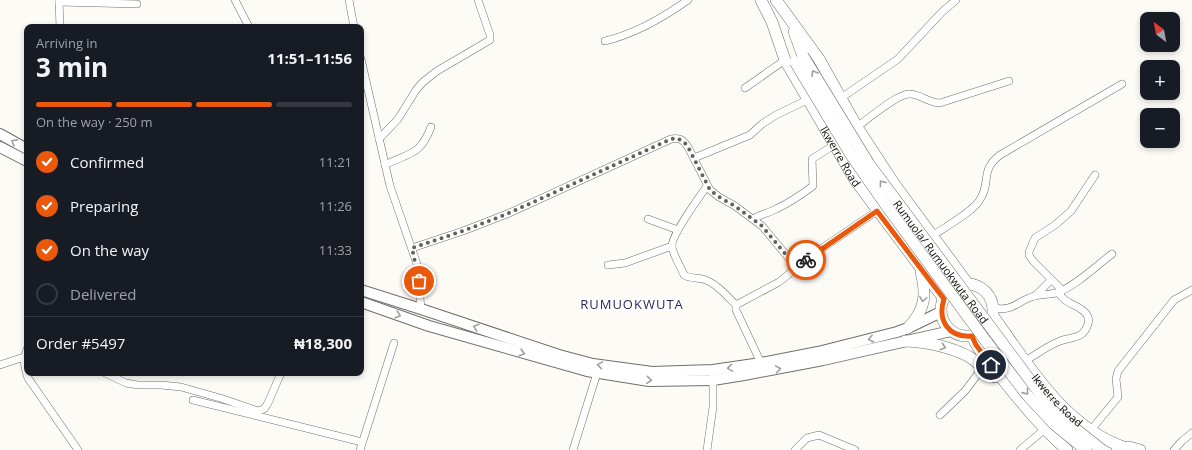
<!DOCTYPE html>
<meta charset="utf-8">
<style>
:root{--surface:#171b24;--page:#20242c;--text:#f1f3f6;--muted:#9ea1a6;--line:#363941;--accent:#ea580c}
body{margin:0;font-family:"Open Sans",sans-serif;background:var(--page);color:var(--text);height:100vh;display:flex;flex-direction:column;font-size:15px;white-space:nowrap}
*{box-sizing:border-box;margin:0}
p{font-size:13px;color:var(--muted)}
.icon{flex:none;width:22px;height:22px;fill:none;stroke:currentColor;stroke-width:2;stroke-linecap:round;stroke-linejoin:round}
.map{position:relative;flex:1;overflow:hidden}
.panel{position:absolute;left:24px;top:24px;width:340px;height:352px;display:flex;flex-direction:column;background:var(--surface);border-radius:8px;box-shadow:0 2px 6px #0003}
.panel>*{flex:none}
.needle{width:26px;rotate:328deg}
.fabs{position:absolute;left:1140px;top:12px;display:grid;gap:8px}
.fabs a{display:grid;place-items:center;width:40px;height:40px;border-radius:8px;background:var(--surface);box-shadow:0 2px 6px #0003;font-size:20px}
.pin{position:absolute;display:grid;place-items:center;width:34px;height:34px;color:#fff;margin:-17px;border:2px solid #fff;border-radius:50%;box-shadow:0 1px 4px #0007}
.courier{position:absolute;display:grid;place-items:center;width:40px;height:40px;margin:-20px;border:3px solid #ea580c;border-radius:50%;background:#fff;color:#222;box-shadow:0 1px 5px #0007}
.summary em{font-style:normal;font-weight:700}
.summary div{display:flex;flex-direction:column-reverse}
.summary{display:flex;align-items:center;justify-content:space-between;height:68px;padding:0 12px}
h1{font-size:26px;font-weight:700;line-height:30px}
.bar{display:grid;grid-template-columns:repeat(4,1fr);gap:6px 4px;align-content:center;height:48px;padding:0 12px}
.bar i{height:5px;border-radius:3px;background:var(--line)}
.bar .selected{background:var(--accent)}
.bar p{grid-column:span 4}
.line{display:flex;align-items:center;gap:10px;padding:0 12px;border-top:1px solid var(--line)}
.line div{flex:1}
ol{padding:0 12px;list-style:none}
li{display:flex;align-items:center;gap:12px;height:44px}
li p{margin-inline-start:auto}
li .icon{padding:4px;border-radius:50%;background:var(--accent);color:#fff;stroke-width:4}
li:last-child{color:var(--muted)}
li i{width:22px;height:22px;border:2px solid var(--line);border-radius:50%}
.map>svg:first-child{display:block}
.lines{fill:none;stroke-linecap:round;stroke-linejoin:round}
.street-casing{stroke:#706f6b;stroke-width:8}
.secondary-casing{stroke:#706f6b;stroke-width:12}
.primary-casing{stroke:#706f6b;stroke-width:12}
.street{stroke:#fff;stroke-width:7}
.secondary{stroke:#fff;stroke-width:10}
.primary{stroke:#fff;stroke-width:11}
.primary-bridge-casing{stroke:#706f6b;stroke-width:12;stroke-linecap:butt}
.primary-bridge{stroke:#fff;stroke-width:11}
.oneway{stroke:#9f9f9e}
.done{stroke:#61615e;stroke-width:4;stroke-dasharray:0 7.2}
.route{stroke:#ea580c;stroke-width:5}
.labels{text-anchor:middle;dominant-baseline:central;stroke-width:3;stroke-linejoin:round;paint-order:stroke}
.street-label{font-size:11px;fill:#0e0e0c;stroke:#fff}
.quarter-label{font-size:13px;letter-spacing:1px;fill:#2c2660;stroke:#fff}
</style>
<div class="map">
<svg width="1192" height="450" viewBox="0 0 1192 450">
<rect width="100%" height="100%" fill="#fcfbf6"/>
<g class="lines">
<defs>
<g id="street">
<polyline points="59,0 60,27"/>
<polyline points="235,0 249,27"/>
<polyline points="349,0 354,27"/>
<polyline points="59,2 137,4"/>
<path d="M605 41C635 34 664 17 688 0"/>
<polyline points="361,59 390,186 417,264 421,309"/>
<polyline points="745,88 785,60"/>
<polyline points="841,98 898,59 942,12 956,0"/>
<path d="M857 127C868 119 898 93 910 94 920 94 929 103 940 103L1009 81"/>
<polyline points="379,139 398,119 416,90 423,82 437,71 490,40 490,35 478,0"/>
<polyline points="694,158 750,135 762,124 776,115 807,100"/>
<path d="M385 165C410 152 420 156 431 127"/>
<path d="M707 186C700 196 670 237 672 247 673 255 681 267 684 275 690 279 696 277 703 279 716 283 726 295 736 305V310L761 363"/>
<polyline points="648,219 678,230"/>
<path d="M753 219C760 215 768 213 776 209 789 203 801 195 813 186L812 159 834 145"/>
<path d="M932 236C945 227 971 213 979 201 992 183 979 171 1000 155L1122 84"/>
<path d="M412 248 463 231 507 214 671 139C680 137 683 140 688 147L710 190 719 197 735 206 762 226 797 268"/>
<polyline points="608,265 625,263 672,246"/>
<polyline points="1062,290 1033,261 1029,255 1029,252 1035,238 1055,225 1071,211 1095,175"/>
<polyline points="1035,296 1051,280"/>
<polyline points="736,305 779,282 815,253 877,211"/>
<path d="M994 308C1012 312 1018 301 1034 296 1042 294 1051 295 1059 292 1078 284 1096 266 1112 254"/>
<path d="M27 349C23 359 24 367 28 378L78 450"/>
<path d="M1025 361C1036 355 1047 346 1058 342 1069 336 1083 341 1088 324 1089 321 1089 318 1087 315 1080 304 1066 306 1058 292"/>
<polyline points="0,365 24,357"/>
<polyline points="105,373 126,383 138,385 161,385 181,387 220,398 258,411 264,409 268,403 281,373"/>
<polyline points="193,400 362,442"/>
<polyline points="940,415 965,391 983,367"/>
<polyline points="1091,430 1118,397 1116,379 1118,371 1174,300 1192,290"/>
<polyline points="360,450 394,343"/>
<polyline points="573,450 597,373"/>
<polyline points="707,450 713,407 713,377"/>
<polyline points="795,450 807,438 819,435 855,450"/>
<polyline points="1020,450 1045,429"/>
<polyline points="1174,450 1182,441 1192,433"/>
</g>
<g id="secondary">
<polyline points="0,134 27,149"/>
<polyline points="0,147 27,161"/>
<polyline points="361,290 421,309 559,355 593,364 652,372 713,370 761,363 818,352 897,332 908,328 941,312"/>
<polyline points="361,302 429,326 587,371 649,381 713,380 744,375 823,360 951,331"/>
</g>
<g id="primary">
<path id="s1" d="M761 0 772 22 785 60 855 180 944 299"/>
<polyline points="776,0 819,59 857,127 895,185 968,284"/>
<polyline points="794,32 803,56"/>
<circle cx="967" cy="310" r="26"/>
<path id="s2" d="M993 316C1029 366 1063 425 1123 447"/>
<path d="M908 328C925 310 927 295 921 272"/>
<path d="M972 336C980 353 992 367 1004 381 1024 406 1043 429 1067 450"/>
<path d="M905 341C926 342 948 346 968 356 977 362 986 370 995 377"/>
<polyline points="1117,448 1129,447 1140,450"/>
</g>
</defs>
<use href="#street" class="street-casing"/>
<use href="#secondary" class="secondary-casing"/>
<use href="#primary" class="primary-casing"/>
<use href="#street" class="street"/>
<use href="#secondary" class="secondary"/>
<use href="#primary" class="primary"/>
<defs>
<g id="primary-bridge">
<path id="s3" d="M803 56 869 164 1053 411 1102 450"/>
<polyline points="795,62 851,155 888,208 985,340 1027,395 1054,424 1086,450"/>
</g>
</defs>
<use href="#primary-bridge" class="primary-bridge-casing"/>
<use href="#primary-bridge" class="primary-bridge"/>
</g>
<defs><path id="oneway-chevron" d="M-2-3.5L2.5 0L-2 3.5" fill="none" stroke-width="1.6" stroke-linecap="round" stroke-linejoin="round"/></defs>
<g class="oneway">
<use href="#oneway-chevron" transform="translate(814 73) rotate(-120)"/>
<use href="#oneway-chevron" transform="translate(14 142) rotate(-151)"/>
<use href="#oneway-chevron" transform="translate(882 183) rotate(-126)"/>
<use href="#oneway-chevron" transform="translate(923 299) rotate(98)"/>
<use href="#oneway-chevron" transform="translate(398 315) rotate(19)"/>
<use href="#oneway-chevron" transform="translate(476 327) rotate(-161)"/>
<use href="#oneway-chevron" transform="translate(871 339) rotate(166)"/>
<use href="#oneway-chevron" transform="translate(943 347) rotate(18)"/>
<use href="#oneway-chevron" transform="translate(522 353) rotate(16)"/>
<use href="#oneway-chevron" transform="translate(600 365) rotate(-171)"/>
<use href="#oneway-chevron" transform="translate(730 368) rotate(171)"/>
<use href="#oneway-chevron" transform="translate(778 369) rotate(-10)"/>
<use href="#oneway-chevron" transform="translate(649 380) rotate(5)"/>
<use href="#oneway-chevron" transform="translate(1026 392) rotate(51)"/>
</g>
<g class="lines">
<polyline class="done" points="419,281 412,248 463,231 507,214 671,139 677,138 684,142 688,147 710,190 719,197 735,206 762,226 797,268 806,260"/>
<path class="route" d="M806 260 877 211 944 299C937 321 949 338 972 336L976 345 991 365"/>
</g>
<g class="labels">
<g class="street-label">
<text stroke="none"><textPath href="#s1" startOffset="176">Ikwerre Road</textPath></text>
<text stroke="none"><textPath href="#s3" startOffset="248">Rumuola/ Rumuokwuta Road</textPath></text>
<text stroke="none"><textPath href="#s2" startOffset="106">Ikwerre Road</textPath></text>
</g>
<g class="quarter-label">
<text x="632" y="304">RUMUOKWUTA</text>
</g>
</g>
</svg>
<div class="fabs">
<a><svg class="needle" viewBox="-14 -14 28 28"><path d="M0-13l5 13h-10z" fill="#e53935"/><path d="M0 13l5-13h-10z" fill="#9ea1a6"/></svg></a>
<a>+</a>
<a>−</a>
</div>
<div class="pin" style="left:419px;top:281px;background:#ea580c"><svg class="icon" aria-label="bag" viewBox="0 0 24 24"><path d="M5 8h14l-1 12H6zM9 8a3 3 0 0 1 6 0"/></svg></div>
<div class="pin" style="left:991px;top:365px;background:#1f2937"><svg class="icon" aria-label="home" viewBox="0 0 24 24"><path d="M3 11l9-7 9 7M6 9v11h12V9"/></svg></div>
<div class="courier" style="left:806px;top:260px"><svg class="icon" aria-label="bike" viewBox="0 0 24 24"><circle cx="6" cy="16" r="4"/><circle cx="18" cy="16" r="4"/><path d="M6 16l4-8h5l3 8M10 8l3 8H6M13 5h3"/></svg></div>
<section class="panel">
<div class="summary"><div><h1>3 min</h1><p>Arriving in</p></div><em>11:51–11:56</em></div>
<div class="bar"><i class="selected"></i><i class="selected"></i><i class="selected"></i><i></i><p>On the way · 250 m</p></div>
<ol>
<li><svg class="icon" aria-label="check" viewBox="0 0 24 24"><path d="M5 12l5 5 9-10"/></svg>Confirmed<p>11:21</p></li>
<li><svg class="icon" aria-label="check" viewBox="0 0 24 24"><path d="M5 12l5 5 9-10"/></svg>Preparing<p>11:26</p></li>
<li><svg class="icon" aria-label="check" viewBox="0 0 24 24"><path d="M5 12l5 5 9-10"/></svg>On the way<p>11:33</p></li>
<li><i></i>Delivered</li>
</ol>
<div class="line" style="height:52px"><div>Order #5497</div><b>₦18,300</b></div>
</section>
</div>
